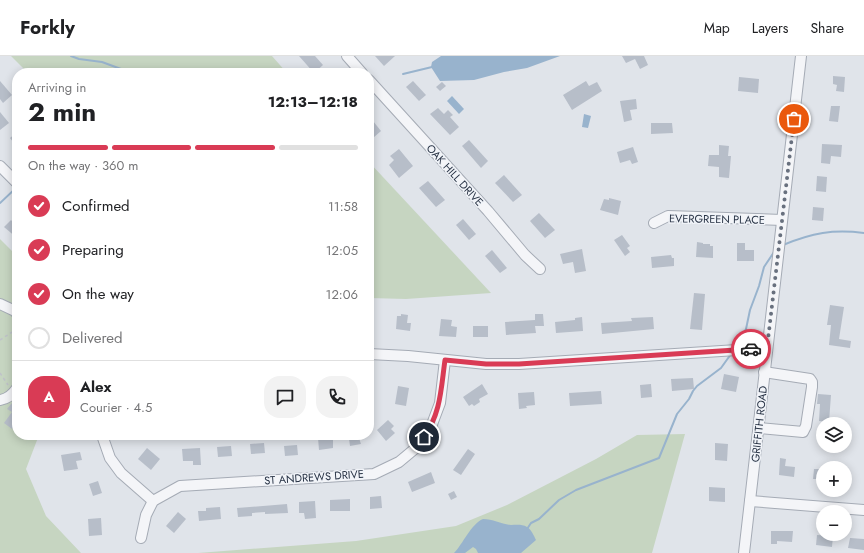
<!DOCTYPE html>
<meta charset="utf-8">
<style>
:root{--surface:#fff;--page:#f2f2f2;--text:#202124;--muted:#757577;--line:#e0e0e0;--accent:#d93b55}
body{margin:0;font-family:Jost,sans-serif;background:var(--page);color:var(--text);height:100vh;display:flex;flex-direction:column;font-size:15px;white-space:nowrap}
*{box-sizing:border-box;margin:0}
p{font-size:13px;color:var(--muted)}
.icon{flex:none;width:22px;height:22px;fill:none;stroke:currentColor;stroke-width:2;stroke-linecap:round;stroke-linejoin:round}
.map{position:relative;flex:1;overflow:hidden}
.panel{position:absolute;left:12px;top:12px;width:362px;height:372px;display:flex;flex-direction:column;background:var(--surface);border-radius:16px;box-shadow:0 2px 10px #0003}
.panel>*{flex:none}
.buttons{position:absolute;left:816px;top:361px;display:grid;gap:8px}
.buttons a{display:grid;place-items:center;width:36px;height:36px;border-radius:50%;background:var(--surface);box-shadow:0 2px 10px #0003;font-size:20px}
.pin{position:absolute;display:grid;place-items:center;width:34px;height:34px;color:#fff;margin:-17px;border:2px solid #fff;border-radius:50%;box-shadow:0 1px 4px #0007}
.courier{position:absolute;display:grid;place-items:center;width:40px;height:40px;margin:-20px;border:3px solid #d93b55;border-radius:50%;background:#fff;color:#222;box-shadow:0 1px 5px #0007}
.head em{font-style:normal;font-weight:700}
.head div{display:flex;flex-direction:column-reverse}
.head{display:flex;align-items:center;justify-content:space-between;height:68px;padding:0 16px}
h1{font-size:26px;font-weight:700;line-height:30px}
.bar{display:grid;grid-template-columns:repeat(4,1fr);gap:6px 4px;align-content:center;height:48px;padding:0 16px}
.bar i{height:5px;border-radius:3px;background:var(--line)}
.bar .on{background:var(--accent)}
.bar p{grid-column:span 4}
.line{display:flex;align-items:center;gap:10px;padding:0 16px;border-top:1px solid var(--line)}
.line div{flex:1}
.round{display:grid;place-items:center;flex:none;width:42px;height:42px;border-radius:16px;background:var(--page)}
ol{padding:0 16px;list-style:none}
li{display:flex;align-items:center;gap:12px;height:44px}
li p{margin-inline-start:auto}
li .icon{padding:4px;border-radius:50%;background:var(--accent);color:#fff;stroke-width:4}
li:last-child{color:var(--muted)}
li i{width:22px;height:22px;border:2px solid var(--line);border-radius:50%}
header{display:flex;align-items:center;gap:24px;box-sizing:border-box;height:56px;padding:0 20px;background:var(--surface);border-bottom:1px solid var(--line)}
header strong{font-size:19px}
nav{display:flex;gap:22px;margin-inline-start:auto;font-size:14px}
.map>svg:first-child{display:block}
.green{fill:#c6d5c1}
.water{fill:#98b3cd}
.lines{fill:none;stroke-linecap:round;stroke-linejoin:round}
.stream{stroke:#98b3cd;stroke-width:2}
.building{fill:#b7bec9}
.minor-casing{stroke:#a5abb5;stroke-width:12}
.path{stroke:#bfc2c9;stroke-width:1.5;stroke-dasharray:3 3;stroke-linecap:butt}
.minor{stroke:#f4f5f8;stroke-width:10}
.done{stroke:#68707e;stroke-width:4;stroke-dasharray:0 7.2}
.route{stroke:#d93b55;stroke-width:5}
.labels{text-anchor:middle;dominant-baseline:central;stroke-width:3;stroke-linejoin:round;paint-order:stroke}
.street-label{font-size:11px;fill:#273244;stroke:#f0f3f8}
</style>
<header>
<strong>Forkly</strong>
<nav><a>Map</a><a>Layers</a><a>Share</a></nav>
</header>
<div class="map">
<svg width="864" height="497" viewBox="0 0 864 497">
<rect width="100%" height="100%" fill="#e0e4ea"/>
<g class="green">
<polygon points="11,0 272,0 287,17 28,17"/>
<polygon points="369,106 491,237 406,243 369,242"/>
<polygon points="0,183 17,200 17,379 39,379 26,413 46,460 81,497 0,497"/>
<polygon points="685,378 652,497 198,497 356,485 456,470 507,449 596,403 637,379"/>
</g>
<g class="water">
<polygon points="441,0 560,0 527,12 504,16 474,24 440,25 431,11 432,6"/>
<polygon points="452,40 464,53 459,58 447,45"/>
<polygon points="584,58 591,60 588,72 582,71"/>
<path d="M483 463C493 463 501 468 511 469 516 469 522 468 527 471 531 473 534 480 536 484L521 497H478L476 493 473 491 465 497H454C463 488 471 468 483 463Z"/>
</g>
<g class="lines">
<g class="stream">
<polyline points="71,0 79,3 102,6 121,13 141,17"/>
<polyline points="403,18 432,11"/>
<polyline points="369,38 371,37"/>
<polyline points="0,147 17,131"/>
<path d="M783 189C812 177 833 173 864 177"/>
<polyline points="737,290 746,273 750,254 759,230 764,211 774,196"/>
<polyline points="527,473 531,467 539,463 559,444 576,434 659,402 677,358 689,343 693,335 697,330 721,312 731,298"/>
</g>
</g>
<g class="building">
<polygon points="299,0 315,0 323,9 314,17"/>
<polygon points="375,0 395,0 384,10"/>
<polygon points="622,0 644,0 648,9 640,13 635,3 626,7"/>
<polygon points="833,20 845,21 844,36 836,35 837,29 833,28"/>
<polygon points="739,21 759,23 758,37 738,35"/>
<polygon points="0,25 12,39 3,47 0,43"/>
<polygon points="413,25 426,39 419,45 406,31"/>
<polygon points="586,25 589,30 597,26 602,35 572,54 563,39"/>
<polygon points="442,26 446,30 440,35 436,31"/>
<polygon points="636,43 637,53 630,54 632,64 624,66 620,45"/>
<polygon points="831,50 840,50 838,66 829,65"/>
<polygon points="438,52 444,58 448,54 453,59 450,61 459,71 450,79 430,58"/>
<polygon points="0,56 9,67 0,74"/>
<polygon points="369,60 381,75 373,82 369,77"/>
<polygon points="651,67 672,67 673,77 651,78"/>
<polygon points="17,76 17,91 10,82"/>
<polygon points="469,84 488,105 481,112 462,90"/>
<polygon points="822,88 842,89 841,101 831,100 830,108 821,107"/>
<polygon points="719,89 729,90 728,100 731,100 729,122 719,121 719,111 708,110 709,99 719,99"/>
<polygon points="633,91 638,106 632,108 630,104 620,107 617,96"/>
<polygon points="399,93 413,110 399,122 389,109 394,104 390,100"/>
<polygon points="504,119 522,139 513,146 495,127"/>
<polygon points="817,120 827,121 826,136 816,135"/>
<polygon points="428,125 445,144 436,151 419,132"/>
<polygon points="609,142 621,145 618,159 600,154 604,143 609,144"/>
<polygon points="813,151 824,152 823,165 812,164"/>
<polygon points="539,157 555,174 545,182 530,165"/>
<polygon points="463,163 476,178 469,184 456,169"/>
<polygon points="11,164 17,170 17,182 4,171"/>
<polygon points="622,179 630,190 627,192 630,196 625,200 614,184"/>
<polygon points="697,186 703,187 703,188 710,188 710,190 713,190 713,202 696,201"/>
<polygon points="737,187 745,187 745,194 754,194 754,205 737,205"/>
<polygon points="582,193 586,215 575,217 573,206 563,208 560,198"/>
<polygon points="492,194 507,212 500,217 485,200"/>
<polygon points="671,199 672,202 674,202 674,210 652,212 651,201"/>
<polygon points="694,237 705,238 702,274 690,273"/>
<polygon points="830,249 844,251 839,283 851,285 850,292 829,289 831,269 827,269"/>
<polygon points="401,258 408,259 407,267 411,267 410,275 396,273 397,260 401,260"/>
<polygon points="535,258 543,258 544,270 535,270 536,277 506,279 505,266 535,264"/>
<polygon points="582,261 583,275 556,277 555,266 575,264 575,262"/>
<polygon points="653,261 654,273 602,278 601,267 632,265 631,262"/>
<polygon points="441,263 452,264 451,270 457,271 456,281 439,280"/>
<rect x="473" y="270" width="15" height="11"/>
<polygon points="724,318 739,321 736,336 721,333"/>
<polygon points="693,322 694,333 672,335 671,323"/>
<polygon points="482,328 488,338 479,343 480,346 474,350 472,348 469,350 463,341"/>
<polygon points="651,328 652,341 641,342 640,329"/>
<polygon points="398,330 409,332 406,350 395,348"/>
<polygon points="601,335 602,348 570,350 569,337"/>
<polygon points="534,336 535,349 526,350 527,352 519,353 518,337"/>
<polygon points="818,338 831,339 829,366 819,365 820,348 817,348"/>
<polygon points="12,347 16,350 17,349 17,366 12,373 4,367 12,356 7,353"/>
<polygon points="388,364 394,370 391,373 395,377 386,385 377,374"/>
<polygon points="333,381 333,392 319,394 318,382"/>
<polygon points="359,382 361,388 350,390 349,383"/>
<polygon points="264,387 265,397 251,398 250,388"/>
<polygon points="715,387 728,388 727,405 715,404"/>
<polygon points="297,389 298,399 285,400 284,390"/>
<polygon points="231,390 232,400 218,401 217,391"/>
<polygon points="147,392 160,403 151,414 138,403"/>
<polygon points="200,392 201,409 193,409 193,405 183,405 182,393"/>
<polygon points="468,393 475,398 461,419 453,414"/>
<polygon points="80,396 82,404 76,405 78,413 64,415 61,399"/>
<polygon points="780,402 786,403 785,410 795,411 794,421 779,419"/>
<polygon points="814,413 823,413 823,423 813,423"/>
<polygon points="431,416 435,427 412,436 408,426"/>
<polygon points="98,425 102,437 93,440 89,428"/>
<polygon points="709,431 725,432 725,446 709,445"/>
<polygon points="454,435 457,441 451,444 448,438"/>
<polygon points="381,440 382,452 370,453 370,441"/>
<polygon points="350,443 350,455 330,455 330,444"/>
<polygon points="315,445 316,462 305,463 304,457 299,457 299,446"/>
<polygon points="287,448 288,457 265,458 265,456 252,457 252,460 238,461 237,452"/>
<polygon points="220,451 221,463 199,465 198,455 206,455 206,452"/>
<polygon points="178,456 186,463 174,477 166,470"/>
<polygon points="101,462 102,479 89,480 88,463"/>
<polygon points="771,475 793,475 792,486 777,485 777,488 771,488"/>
<polygon points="817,479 833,480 832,491 816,489"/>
<polygon points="850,482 864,483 864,494 848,492"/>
</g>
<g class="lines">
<defs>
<g id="minor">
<polyline points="347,0 362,17"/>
<polyline points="369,24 488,155 525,199 540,213"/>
<polyline points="0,110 17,127"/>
<polyline points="654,167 668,160 782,164"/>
<polyline points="0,248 15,255 17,258"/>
<polyline points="369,298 408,300 486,308 519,308 767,292"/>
<path d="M0 344C7 343 13 338 17 332"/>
<polyline points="759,372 803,376 806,370 812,331 812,326 810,323 764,316"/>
<polyline points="104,379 103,382 110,402 121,417 153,445"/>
<polyline points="750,445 864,454"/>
<polyline points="141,482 146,459 153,445 180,430 374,418 399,406 417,391 431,371 440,347 445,304"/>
<polyline points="744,497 801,0"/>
</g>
</defs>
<use href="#minor" class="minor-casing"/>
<g class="path">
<polyline points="0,284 17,273"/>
<polyline points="0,317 8,329"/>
</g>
<use href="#minor" class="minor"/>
</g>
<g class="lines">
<polyline class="done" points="751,293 767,292 794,63"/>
<path class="route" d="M424 381C441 357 441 332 445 304L486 308H519L751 293"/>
</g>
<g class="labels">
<g class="street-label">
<text transform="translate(455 119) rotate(48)">OAK HILL DRIVE</text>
<text transform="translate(717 163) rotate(1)">EVERGREEN PLACE</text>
<text transform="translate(759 368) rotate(-84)">GRIFFITH ROAD</text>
<text transform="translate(314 421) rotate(-4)">ST ANDREWS DRIVE</text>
</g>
</g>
</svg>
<div class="buttons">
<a><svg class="icon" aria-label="layers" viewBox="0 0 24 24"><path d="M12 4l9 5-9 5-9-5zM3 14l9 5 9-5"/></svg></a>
<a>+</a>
<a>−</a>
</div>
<div class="pin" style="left:794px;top:63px;background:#ea580c"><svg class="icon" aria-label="bag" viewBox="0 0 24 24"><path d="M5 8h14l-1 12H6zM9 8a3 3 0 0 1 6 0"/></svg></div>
<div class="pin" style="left:424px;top:381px;background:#1f2937"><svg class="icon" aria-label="home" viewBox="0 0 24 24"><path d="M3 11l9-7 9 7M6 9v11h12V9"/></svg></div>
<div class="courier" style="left:751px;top:293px"><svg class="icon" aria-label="car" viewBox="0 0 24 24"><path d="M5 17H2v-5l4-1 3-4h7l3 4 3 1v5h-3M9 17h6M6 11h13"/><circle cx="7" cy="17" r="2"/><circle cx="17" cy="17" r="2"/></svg></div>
<section class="panel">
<div class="head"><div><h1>2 min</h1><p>Arriving in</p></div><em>12:13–12:18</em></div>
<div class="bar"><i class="on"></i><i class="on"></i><i class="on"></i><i></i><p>On the way · 360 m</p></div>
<ol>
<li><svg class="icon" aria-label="check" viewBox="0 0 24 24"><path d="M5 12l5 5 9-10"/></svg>Confirmed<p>11:58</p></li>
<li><svg class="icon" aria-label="check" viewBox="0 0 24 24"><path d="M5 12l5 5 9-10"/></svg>Preparing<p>12:05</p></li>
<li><svg class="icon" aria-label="check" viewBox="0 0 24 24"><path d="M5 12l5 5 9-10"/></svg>On the way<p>12:06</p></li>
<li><i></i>Delivered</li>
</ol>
<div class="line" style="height:72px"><b class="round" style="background:var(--accent);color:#fff">A</b><div><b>Alex</b><p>Courier · 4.5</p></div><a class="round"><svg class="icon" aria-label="chat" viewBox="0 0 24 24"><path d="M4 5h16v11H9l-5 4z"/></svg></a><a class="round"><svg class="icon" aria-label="phone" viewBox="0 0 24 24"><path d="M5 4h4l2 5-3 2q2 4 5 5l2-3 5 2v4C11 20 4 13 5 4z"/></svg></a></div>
</section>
</div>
